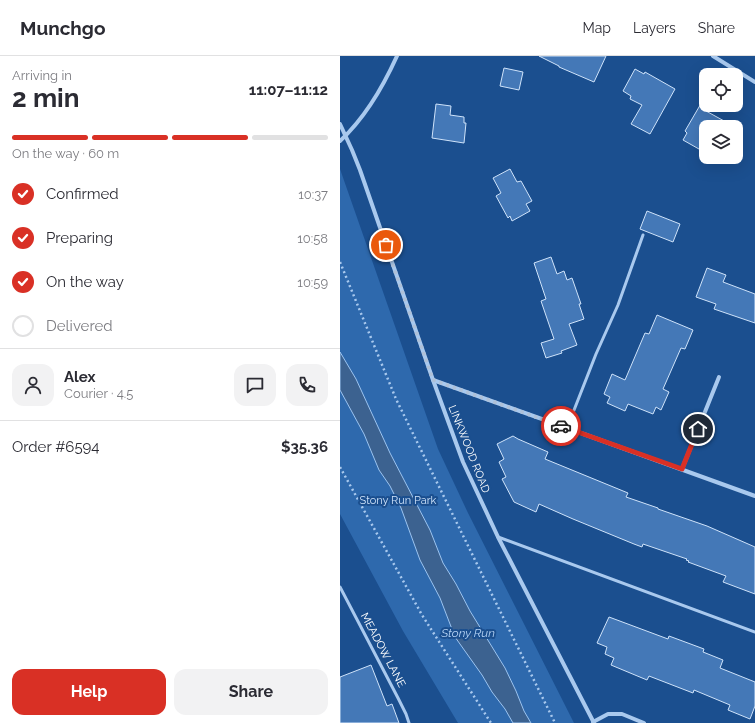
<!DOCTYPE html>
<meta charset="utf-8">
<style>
:root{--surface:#fff;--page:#f2f2f3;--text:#2b2b33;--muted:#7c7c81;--line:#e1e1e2;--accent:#d93025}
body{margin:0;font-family:Raleway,sans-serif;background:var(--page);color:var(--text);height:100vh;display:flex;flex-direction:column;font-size:15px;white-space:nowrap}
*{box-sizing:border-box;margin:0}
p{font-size:13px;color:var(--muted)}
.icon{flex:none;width:22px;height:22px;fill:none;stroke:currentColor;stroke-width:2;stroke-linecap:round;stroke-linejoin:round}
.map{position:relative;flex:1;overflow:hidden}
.side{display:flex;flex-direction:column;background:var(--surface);width:340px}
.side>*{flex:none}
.controls{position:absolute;left:359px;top:12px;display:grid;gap:8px}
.controls a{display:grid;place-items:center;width:44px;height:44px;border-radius:8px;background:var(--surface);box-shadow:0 4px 16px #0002;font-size:20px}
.pin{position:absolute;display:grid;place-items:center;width:34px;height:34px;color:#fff;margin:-17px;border:2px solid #fff;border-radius:50%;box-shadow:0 1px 4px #0007}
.courier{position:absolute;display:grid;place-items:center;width:40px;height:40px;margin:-20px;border:3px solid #d93025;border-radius:50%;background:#fff;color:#222;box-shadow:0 1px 5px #0007}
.summary em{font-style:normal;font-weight:700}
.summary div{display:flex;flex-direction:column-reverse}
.summary{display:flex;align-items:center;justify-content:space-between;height:68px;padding:0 12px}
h1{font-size:26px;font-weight:700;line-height:30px}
.bar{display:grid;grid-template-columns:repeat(4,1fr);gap:6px 4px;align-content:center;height:48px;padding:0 12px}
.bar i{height:5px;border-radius:3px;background:var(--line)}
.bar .active{background:var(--accent)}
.bar p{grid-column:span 4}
.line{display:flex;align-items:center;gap:10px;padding:0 12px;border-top:1px solid var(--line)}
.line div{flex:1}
.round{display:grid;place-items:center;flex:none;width:42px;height:42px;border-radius:12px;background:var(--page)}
ol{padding:0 12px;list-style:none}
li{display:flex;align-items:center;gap:12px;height:44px}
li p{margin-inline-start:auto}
li .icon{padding:4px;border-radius:50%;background:var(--accent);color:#fff;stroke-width:4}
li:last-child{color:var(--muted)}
li i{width:22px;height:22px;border:2px solid var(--line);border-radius:50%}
.button{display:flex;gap:8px;margin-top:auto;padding:8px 12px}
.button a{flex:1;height:46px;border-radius:12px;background:var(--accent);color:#fff;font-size:16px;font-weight:700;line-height:46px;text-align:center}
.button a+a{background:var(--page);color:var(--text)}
header{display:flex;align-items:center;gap:24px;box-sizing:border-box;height:56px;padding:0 20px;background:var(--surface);border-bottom:1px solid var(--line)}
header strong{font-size:19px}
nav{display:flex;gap:22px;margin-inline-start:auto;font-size:14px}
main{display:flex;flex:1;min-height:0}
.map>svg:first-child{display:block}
.green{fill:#2e69ad}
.water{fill:#3c6290;stroke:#9cc4f0}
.building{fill:#4478b7;stroke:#cfe3fa}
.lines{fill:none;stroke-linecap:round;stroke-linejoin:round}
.path{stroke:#a9c9ee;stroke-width:2.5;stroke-dasharray:2 3;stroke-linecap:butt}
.service{stroke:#a9c9ee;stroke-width:3}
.minor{stroke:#a9c9ee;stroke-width:4}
.done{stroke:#afc1d8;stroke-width:4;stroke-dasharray:0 7.2}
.route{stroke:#d93025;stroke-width:5}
.labels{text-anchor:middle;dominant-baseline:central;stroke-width:4;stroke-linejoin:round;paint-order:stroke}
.street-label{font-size:11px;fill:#fff;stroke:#1b4f8f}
.park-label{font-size:11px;fill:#cfe3fa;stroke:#1b4f8f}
.water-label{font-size:12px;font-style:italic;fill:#b5d3f5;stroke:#1b4f8f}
</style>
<header>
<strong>Munchgo</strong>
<nav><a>Map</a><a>Layers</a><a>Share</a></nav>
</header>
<main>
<section class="side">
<div class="summary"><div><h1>2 min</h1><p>Arriving in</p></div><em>11:07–11:12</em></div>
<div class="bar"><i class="active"></i><i class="active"></i><i class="active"></i><i></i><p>On the way · 60 m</p></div>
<ol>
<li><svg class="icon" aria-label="check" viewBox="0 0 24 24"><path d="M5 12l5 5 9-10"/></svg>Confirmed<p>10:37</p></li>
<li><svg class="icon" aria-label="check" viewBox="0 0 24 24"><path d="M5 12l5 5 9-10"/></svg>Preparing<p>10:58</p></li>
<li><svg class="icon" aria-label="check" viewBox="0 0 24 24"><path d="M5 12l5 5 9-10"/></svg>On the way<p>10:59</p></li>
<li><i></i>Delivered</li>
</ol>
<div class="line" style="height:72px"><a class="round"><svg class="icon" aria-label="person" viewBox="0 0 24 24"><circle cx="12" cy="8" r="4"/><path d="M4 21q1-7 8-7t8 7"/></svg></a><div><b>Alex</b><p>Courier · 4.5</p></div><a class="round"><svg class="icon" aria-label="chat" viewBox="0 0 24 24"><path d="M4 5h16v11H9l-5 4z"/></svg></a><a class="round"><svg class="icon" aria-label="phone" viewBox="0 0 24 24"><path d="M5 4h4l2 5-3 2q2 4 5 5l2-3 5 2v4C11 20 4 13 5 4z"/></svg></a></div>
<div class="line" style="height:52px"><div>Order #6594</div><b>$35.36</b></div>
<div class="button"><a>Help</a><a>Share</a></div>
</section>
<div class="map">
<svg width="415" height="667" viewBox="0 0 415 667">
<rect width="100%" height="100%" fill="#1b4f8f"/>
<polygon class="green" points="0,113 98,393 128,457 234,667 118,667 63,575 0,458"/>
<polygon class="water" points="0,296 16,323 50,397 90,474 103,507 116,528 130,555 165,612 176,635 184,655 191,667 173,667 165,653 152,636 142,619 115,581 100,542 80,504 61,452 50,430 39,414 24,378 0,334"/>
<g class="building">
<polygon points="199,0 266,0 254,26 219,11 219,10"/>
<polygon points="164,12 183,16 179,34 160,30"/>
<polygon points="295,13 304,18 305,16 335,33 310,78 291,68 302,49 290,43 291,40 283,35"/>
<polygon points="366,39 366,55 395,71 366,71 366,97 343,84 347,77 345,75"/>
<polygon points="96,48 111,50 110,59 124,61 124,67 126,67 124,87 92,82"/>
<polygon points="170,113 177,126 181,125 192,145 186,148 190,155 172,165 170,160 168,162 156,140 161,137 153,122"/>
<polygon points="307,155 340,168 333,186 300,173"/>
<polygon points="211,201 217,218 224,215 227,224 232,222 241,248 239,248 244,263 229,268 237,289 221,295 222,297 206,302 201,287 214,283 201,245 206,243 194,207"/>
<polygon points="367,212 386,219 383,226 415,238 415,267 374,253 376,248 356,241"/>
<polygon points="317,259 353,274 345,293 341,292 323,333 329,336 321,354 316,351 313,358 288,348 285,355 267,347 270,341 264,338 272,318 285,324 305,277 309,278"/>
<polygon points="173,380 178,383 208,396 205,403 288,437 286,441 318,452 318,453 367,470 415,491 415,538 383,526 386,520 348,506 349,505 346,504 347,503 303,488 302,491 294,488 233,463 199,448 196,456 174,446 162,423 166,421 159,406 164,403 157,388"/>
<polygon points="269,561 328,583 329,580 364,593 363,596 383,604 380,612 415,626 415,650 410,663 388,654 390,649 354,634 353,637 309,620 307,624 271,609 274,602 265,598 267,591 257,587"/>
<polygon points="31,609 47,650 52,648 59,667 0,667 0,621"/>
</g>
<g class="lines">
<g class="path">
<polyline points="0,206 56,343 215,667"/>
<polyline points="0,411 82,559 151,667"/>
</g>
<g class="service">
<polyline points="227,372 256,298 278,249 303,179"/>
<polyline points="158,481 415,576"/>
<polyline points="0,531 58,642 66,658 69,667"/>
</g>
<g class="minor">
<polyline points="373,0 415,26"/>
<polyline points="0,68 12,94 20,114 93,324 123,406 158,481 254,667"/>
<path d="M0 85C25 62 43 31 57 0"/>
<polyline points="93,324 227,372 415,440"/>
<polyline points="342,413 379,321"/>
<polyline points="253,666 268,658 282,658 304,667"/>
</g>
</g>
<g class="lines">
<polyline class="done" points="46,189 93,324 221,370"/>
<polyline class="route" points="221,370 342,413 358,373"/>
</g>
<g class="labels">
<g class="street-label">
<text transform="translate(129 393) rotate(68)">LINKWOOD ROAD</text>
<text transform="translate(43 594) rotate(62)">MEADOW LANE</text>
</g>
<g class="park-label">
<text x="58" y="444">Stony Run Park</text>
</g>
<g class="water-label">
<text x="128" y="577">Stony Run</text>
</g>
</g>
</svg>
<div class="controls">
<a><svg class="icon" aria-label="locate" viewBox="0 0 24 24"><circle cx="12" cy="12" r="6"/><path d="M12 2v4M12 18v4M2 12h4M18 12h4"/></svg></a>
<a><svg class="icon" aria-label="layers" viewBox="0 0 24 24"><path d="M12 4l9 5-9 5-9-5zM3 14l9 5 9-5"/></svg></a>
</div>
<div class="pin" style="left:46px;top:189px;background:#ea580c"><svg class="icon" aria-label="bag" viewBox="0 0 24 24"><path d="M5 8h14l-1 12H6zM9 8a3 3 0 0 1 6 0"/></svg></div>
<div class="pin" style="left:358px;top:373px;background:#1f2937"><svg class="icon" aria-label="home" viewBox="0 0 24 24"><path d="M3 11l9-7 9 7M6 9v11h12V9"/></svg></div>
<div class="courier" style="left:221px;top:370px"><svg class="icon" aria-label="car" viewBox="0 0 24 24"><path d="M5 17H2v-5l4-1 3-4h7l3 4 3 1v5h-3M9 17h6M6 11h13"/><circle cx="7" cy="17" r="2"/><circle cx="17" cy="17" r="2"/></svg></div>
</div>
</main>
